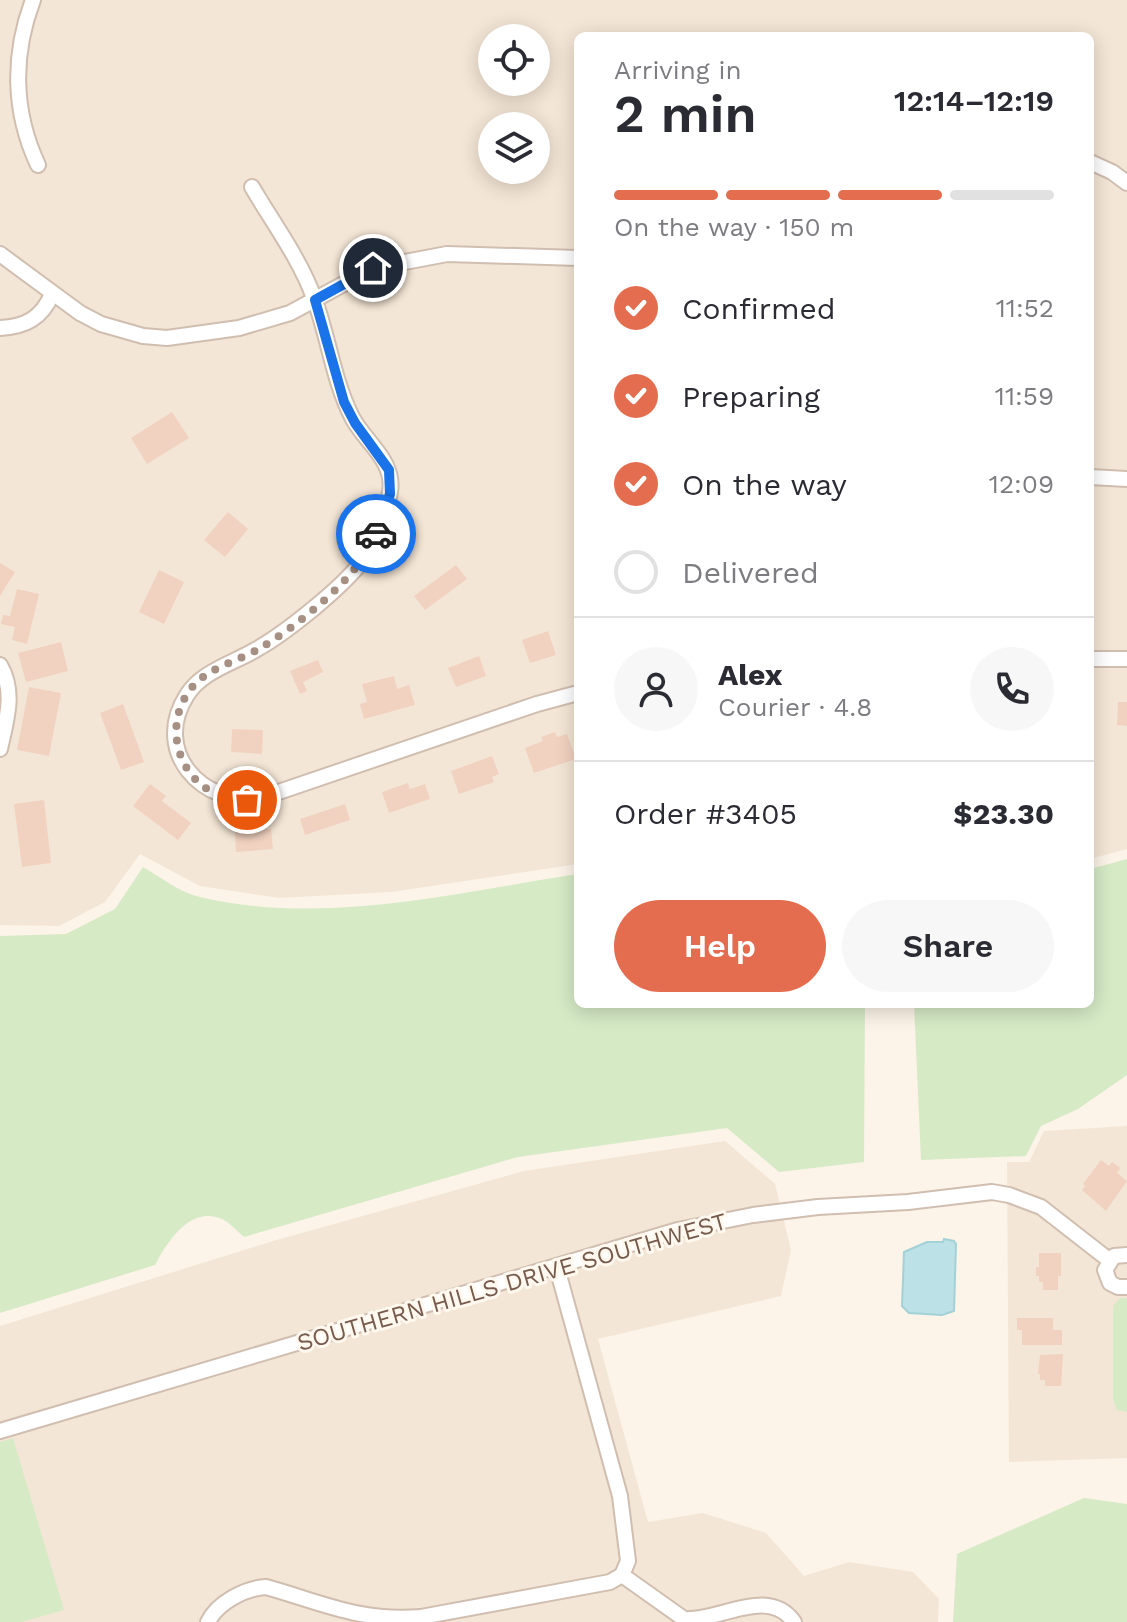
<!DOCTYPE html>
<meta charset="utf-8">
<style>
:root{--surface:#fff;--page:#f7f7f7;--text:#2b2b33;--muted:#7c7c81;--line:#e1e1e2;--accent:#e46c4f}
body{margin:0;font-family:"Work Sans",sans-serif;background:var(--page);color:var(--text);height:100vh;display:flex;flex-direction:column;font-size:30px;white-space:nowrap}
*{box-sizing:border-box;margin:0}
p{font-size:26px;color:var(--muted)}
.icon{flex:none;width:44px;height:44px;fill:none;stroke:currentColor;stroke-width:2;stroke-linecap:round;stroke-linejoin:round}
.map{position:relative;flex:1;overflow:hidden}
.sheet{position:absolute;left:574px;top:32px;width:520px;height:976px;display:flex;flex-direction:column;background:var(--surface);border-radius:12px;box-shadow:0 4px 20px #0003}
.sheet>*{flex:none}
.tools{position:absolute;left:478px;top:24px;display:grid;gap:16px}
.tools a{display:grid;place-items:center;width:72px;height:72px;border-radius:50%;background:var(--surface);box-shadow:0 4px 20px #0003;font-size:40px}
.pin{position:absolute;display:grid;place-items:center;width:68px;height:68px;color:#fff;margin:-34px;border:4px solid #fff;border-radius:50%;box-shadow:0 2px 8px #0007}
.courier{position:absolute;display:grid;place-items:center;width:80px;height:80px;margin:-40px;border:6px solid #1a73e8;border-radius:50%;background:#fff;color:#222;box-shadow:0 2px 10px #0007}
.headline em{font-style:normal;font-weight:600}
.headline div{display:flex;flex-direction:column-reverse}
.headline{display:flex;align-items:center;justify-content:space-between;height:136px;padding:0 40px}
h1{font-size:52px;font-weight:600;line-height:60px}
.bar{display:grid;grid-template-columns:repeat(4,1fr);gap:12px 8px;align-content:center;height:96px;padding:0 40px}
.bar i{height:10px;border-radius:6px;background:var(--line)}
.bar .current{background:var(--accent)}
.bar p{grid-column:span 4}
.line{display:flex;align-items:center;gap:20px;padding:0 40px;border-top:2px solid var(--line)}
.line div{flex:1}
.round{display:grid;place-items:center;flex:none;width:84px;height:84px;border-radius:42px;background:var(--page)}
ol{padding:0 40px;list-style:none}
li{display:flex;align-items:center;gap:24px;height:88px}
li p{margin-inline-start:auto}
li .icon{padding:8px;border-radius:50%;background:var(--accent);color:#fff;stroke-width:4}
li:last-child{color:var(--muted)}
li i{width:44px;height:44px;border:4px solid var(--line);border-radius:50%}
.cta{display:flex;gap:16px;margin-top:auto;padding:16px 40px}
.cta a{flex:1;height:92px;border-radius:48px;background:var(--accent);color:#fff;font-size:32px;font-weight:600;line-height:92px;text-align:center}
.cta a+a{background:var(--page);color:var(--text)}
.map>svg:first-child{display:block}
.residential{fill:#f4e6d6;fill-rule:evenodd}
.green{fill:#d6eac6}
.water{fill:#bce1e6;stroke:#a3d1d8;stroke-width:2}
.building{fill:#f1d2c0}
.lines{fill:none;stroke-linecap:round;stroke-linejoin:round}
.minor-casing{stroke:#d0beb0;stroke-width:18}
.minor{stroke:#fff;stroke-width:14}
.done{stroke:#a59083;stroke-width:8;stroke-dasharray:0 14.4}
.route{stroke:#1a73e8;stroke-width:10}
.labels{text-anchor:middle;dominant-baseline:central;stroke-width:6;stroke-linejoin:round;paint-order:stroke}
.street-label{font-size:24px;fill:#765a4c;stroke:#fff8ef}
</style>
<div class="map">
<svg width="1127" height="1622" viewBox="0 0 1127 1622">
<rect width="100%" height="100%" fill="#fcf4e8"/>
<g class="residential">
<path d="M0 0H1127V849L1090 859V36H578V864L391 892 279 898 200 886 140 854 105 902 59 926 0 925ZM492 38H536V82H492ZM492 126H536V170H492Z"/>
<polygon points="1127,1126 1127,1458 1009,1462 1007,1162 1029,1162 1044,1131"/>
<polygon points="725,1141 775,1184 791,1250 781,1296 598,1339 648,1522 703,1513 766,1533 804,1576 849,1562 913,1572 939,1599 938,1622 0,1622 0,1326 273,1241 524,1171"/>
</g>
<g class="green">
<polygon points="1127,859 1127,1075 1078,1109 1041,1126 1026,1156 921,1160 914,1004 1090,1004 1090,869"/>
<path d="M143 867C159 876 178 891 196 896 321 927 454 893 578 874V1004H865L864 1162 779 1172 727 1128 518 1157 244 1237C238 1232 231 1224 224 1220 191 1204 168 1241 155 1265L0 1313V936L66 934 115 909Z"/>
<polygon points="1120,1298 1127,1298 1127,1412 1117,1410 1113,1400 1113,1306"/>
<polygon points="13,1438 64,1610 22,1622 0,1622 0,1442"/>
<polygon points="1084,1498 1127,1504 1127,1622 953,1622 957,1554"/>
</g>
<polygon class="water" points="944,1239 954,1241 956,1244 954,1311 942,1315 909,1313 902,1306 904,1252 927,1242 943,1242"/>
<g class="building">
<polygon points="172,412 189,438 147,464 131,438"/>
<polygon points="228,512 248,529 225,557 204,540"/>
<polygon points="0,563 15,572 0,596"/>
<polygon points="456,565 467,579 425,610 414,596"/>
<polygon points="159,570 184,582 164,624 139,612"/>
<polygon points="17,589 39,594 27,644 12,640 15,627 1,624 3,615 10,616"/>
<polygon points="548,631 556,655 530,663 522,640"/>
<polygon points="61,642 68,671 26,682 18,653"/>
<polygon points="479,656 486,676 456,687 448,668"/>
<polygon points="318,660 323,672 303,682 307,691 300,694 290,671"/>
<polygon points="394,676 397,689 409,685 415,705 364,719 360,704 367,702 362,684"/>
<polygon points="29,687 61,693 49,756 17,750"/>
<polygon points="1118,702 1127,702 1127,726 1117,725"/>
<polygon points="123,704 144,762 121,770 100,713"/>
<polygon points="232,729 263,730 262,754 231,752"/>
<polygon points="555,732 557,737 567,734 576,759 534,773 525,748 543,741 541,737"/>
<polygon points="492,756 499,774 492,777 494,782 459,794 451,771"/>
<polygon points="408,783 410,789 425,784 430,799 389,813 382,792"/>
<polygon points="150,784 166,796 162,801 191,823 178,840 133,806"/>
<polygon points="44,800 51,863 22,867 14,804"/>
<polygon points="345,804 350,820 305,835 300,819"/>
<polygon points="271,829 273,849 236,852 235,831"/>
<polygon points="1101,1160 1109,1166 1112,1162 1120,1168 1117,1173 1127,1181 1106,1211 1082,1190 1085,1186 1083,1184"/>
<polygon points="1039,1253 1061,1253 1061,1276 1058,1276 1058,1290 1043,1290 1043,1282 1039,1282 1039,1276 1036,1276 1036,1267 1039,1267"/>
<polygon points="1017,1318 1053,1318 1053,1330 1062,1330 1062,1345 1022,1345 1022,1330 1017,1330"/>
<polygon points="1063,1354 1061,1386 1045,1386 1045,1380 1040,1380 1040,1374 1038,1374 1040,1355"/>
</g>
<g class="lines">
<defs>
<g id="minor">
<path d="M33 0C12 55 13 112 38 165"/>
<polyline points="1090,162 1112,172 1127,183"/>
<path d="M252 187C273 223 300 259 314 298 329 338 333 381 353 419 367 444 395 461 390 492 386 514 376 542 363 560 343 587 287 632 257 649 234 663 202 671 187 695 151 751 202 807 261 798L537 704 578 693"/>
<polyline points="0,254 80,313 101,324 143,336 167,338 239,328 290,313 373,268 447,254 578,258"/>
<path d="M0 328C25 327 42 318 52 294"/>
<polyline points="1090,477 1127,479"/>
<polyline points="1090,659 1127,659"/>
<path d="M0 665C16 692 6 721 0 749"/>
<polyline points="1127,1255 1114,1256 1105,1270 1110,1283 1118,1287 1127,1287"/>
<polyline points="0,1431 678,1230 753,1215 818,1207 908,1202 992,1192 1009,1195 1041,1207 1109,1260"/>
<path d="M622 1575 684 1619C719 1622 768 1585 794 1622"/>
<path d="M208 1622C217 1603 245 1588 266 1587 323 1603 360 1622 421 1617L610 1582 622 1575 628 1561 620 1496 557 1268"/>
</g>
</defs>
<use href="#minor" class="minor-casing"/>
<use href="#minor" class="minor"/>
</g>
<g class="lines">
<path class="done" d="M247 800C235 799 223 798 212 792 172 770 164 715 196 683 211 668 236 661 255 651 293 630 362 575 376 534"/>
<polyline class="route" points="373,268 315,300 344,402 355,423 389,470 390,494 376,534"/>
</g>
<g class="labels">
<g class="street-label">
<text transform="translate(512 1282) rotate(-16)">SOUTHERN HILLS DRIVE SOUTHWEST</text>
</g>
</g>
</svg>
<div class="tools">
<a><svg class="icon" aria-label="locate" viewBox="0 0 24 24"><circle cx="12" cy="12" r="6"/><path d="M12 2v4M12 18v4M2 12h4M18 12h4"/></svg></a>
<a><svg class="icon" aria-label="layers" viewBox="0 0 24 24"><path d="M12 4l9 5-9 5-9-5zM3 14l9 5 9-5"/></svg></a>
</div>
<div class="pin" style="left:247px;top:800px;background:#ea580c"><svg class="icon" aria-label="bag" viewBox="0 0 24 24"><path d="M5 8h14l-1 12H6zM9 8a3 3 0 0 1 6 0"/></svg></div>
<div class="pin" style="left:373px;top:268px;background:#1f2937"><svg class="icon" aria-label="home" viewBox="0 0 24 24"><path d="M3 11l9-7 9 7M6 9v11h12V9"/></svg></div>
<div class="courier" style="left:376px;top:534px"><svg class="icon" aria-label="car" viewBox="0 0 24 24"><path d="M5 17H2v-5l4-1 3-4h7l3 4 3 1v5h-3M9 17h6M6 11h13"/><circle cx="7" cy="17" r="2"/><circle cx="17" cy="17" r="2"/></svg></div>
<section class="sheet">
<div class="headline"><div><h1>2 min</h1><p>Arriving in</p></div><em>12:14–12:19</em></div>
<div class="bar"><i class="current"></i><i class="current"></i><i class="current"></i><i></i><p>On the way · 150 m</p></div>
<ol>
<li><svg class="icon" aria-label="check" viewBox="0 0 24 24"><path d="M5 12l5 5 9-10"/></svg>Confirmed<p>11:52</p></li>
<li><svg class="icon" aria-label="check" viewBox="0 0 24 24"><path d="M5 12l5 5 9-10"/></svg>Preparing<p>11:59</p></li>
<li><svg class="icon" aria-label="check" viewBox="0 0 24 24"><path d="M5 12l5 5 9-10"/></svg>On the way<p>12:09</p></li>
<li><i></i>Delivered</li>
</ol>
<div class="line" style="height:144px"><a class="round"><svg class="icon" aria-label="person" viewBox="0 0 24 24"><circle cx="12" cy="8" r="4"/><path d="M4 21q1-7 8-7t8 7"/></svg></a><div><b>Alex</b><p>Courier · 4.8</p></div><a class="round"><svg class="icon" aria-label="phone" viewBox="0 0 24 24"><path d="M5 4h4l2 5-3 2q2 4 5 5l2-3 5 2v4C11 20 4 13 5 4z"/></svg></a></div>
<div class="line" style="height:104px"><div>Order #3405</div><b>$23.30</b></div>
<div class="cta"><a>Help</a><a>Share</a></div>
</section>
</div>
